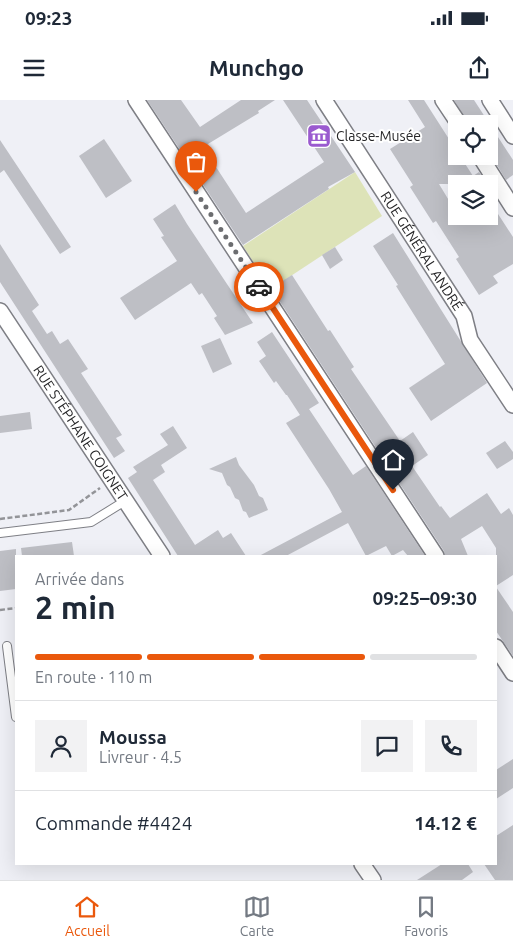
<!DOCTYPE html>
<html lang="fr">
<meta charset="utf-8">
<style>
:root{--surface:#fff;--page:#f2f2f3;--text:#1f2937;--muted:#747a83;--line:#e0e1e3;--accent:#ea580c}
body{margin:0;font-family:Ubuntu,sans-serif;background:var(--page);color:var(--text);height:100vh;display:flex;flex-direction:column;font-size:19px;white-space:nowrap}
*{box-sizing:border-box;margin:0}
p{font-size:16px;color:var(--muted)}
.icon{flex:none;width:28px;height:28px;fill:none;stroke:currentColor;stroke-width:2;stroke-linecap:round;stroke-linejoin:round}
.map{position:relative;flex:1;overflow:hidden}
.side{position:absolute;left:15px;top:455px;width:482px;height:310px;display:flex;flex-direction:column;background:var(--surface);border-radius:0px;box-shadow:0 5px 20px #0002}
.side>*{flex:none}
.tools{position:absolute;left:448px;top:15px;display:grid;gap:10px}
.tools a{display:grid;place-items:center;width:50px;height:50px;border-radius:0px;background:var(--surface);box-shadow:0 5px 20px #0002;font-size:25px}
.pin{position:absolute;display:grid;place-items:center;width:42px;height:42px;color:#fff;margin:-51px -21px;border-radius:50% 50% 50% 0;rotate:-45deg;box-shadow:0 0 5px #0007}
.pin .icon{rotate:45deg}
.courier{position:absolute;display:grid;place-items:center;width:50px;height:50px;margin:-25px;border:4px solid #ea580c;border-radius:50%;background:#fff;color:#222;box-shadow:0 1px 6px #0007}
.summary em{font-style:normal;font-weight:600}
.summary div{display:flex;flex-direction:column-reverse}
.summary{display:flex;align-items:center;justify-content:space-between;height:85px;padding:0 20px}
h1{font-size:32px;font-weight:600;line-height:38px}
.bar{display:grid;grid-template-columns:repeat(4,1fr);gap:8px 5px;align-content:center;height:60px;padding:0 20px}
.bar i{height:6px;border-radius:4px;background:var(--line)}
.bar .current{background:var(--accent)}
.bar p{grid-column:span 4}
.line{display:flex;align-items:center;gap:12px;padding:0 20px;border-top:1px solid var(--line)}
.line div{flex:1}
.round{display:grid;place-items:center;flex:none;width:52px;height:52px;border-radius:0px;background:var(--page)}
.status{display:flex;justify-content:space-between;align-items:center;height:35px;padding:0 25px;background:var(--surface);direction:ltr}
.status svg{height:14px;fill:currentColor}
header{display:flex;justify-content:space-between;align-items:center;height:65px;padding:0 20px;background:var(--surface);font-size:22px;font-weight:600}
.tabs{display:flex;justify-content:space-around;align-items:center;height:70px;border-top:1px solid var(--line);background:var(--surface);font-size:14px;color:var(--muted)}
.tabs a{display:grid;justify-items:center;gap:2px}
.tabs .current{color:var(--accent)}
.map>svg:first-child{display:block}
.green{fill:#dde3b8}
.building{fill:#bebfc5}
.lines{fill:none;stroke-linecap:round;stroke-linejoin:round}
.service-casing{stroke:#7e7f85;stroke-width:10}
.minor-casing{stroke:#7e7f85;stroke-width:18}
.path{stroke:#939498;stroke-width:2.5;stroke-dasharray:5 2.5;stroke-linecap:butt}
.service{stroke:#fff;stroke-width:8}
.minor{stroke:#fff;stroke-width:15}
.done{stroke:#6c6d70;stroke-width:5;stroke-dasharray:0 9}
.route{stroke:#ea580c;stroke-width:6}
.labels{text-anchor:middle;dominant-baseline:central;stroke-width:4;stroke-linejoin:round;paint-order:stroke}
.poi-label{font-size:14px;fill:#262628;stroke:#fff;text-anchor:start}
.street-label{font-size:14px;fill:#262628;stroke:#fff}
</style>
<div class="status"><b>09:23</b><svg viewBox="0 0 49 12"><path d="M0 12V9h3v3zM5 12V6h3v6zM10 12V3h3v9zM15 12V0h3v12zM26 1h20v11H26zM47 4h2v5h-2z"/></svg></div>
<header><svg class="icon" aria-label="menu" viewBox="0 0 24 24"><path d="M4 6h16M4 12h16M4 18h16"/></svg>Munchgo<svg class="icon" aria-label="share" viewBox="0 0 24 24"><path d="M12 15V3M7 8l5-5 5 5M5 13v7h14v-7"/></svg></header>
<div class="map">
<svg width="513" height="780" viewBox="0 0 513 780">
<rect width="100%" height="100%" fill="#eff0f6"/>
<polygon class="green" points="355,72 382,116 271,189 243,146"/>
<g class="building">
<polygon points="147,0 181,0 200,27 241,0 275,0 258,11 259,13 203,47 246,113 324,62 283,0 307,0 355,72 328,87 329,89 243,145"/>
<polygon points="408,0 424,0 456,50 456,56 460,56 473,76 479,72 487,84 439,84 456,112 456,116 489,116 489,100 513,137 513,164 493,176 498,183 479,195 456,159 459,157 436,121 433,123 410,87 413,85 390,49 425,27"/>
<polygon points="454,0 474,0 513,60 513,75 506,80 489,52 489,24 468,24"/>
<polygon points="104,39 132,81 106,98 79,56"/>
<polygon points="0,40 71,147 60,154 4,70 0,73"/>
<polygon points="175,104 187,124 253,223 225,235 214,218 217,216 202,193 199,195 191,183 135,220 120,198 177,161 161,137 164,136 153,119"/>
<polygon points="393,133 487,283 431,321 409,288 445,264 396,186 398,185 373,146"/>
<polygon points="0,144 39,205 32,211 47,234 52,231 60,244 68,239 88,269 81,273 122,335 116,338 125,351 114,358 0,182"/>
<polygon points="335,147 343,160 330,169 322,155"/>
<polygon points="292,175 328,231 330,230 354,267 351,269 400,341 413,332 428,355 412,366 440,407 441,406 450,418 487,393 501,414 509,408 513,415 513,475 496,486 496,448 482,426 461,439 468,456 445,456 444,451 271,188"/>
<polygon points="272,232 319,303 301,314 309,309 353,375 366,366 425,456 408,456 403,450 392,456 386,446 366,456 348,423 286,456 259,456 342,412 329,389 286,323 300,315 287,295 286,295 276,281 274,283 259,261 266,256 257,242"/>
<polygon points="220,238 232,264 213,273 201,246"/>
<polygon points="30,312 32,329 0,333 0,316"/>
<polygon points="173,326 187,348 161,365 165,372 153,380 195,445 218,430 223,438 231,433 246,456 178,456 128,378 137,372 133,367 168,345 160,334"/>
<polygon points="505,341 513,352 513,359 497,369 486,353"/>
<polygon points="236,357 239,365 254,385 259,396 263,398 268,410 249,418 246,412 243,411 239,400 235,398 230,387 227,385 222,373 209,369"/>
<polygon points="72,442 74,456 22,456 21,448"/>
<polygon points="16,449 16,489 0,491 0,451"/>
<polygon points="496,487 513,512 513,556 496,531"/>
<polygon points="513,659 513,688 496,699 496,670"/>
<polygon points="513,725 513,780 495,780 484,764 496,764 496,736"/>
<polygon points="442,764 468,764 473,772 462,780 417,780"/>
</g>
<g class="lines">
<defs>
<g id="service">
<polyline points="0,433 91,422 125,401"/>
<polyline points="7,546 16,617"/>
</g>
<g id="minor">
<polyline points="136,0 436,456"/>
<path id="s1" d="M324 0 464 216 470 240 513 305"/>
<polyline points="443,0 459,24"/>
<polyline points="490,0 513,36"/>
<polyline points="480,56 513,108"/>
<path id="s2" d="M0 211 162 456"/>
<polyline points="496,547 513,573"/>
<polyline points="362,764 373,780"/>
</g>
</defs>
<use href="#service" class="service-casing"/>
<use href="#minor" class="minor-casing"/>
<g class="path">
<polyline points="0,419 69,410 100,388"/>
<polyline points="0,510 16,508"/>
</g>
<use href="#service" class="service"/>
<use href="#minor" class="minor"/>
</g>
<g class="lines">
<polyline class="done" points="196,92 259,187"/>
<polyline class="route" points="259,187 393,390"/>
</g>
<defs>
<symbol id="museum-square" viewBox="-11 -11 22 22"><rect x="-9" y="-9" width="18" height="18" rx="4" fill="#9a5acf" stroke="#fff"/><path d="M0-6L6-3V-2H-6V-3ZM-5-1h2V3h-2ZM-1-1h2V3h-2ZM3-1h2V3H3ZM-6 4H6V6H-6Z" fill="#fff"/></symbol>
</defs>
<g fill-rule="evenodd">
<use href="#museum-square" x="305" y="22" width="28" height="28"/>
</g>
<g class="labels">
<g class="poi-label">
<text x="336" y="36">Classe-Musée</text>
</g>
<g class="street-label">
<text stroke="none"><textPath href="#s1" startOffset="180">RUE GÉNÉRAL ANDRÉ</textPath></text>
<text stroke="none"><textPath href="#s2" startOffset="146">RUE STÉPHANE COIGNET</textPath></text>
</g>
</g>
</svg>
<div class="tools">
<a><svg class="icon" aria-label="locate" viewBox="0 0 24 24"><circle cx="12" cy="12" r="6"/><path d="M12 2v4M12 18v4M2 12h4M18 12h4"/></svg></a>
<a><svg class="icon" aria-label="layers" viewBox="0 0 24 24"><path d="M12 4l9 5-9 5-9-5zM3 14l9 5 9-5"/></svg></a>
</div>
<div class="pin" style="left:196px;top:92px;background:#ea580c"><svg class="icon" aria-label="bag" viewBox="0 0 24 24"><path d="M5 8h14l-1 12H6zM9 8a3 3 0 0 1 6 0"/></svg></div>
<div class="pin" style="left:393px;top:390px;background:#1f2937"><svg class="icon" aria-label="home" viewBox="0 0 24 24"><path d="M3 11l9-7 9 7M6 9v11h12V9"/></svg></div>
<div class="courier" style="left:259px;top:187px"><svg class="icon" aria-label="car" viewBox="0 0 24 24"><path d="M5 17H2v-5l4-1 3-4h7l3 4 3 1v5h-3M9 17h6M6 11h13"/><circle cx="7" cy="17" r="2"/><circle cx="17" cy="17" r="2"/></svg></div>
<section class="side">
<div class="summary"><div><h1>2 min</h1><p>Arrivée dans</p></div><em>09:25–09:30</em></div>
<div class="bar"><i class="current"></i><i class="current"></i><i class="current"></i><i></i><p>En route · 110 m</p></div>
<div class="line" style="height:90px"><a class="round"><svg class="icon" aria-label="person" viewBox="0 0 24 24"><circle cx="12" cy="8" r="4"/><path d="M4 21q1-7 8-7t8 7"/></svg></a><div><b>Moussa</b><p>Livreur · 4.5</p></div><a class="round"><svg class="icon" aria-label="chat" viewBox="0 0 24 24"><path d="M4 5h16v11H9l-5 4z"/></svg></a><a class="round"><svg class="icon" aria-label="phone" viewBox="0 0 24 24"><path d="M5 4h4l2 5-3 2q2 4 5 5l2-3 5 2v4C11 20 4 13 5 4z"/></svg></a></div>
<div class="line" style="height:65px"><div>Commande #4424</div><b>14.12 €</b></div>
</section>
</div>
<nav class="tabs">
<a class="current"><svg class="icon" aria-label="home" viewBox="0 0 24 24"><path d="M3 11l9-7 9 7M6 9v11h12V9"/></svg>Accueil</a>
<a><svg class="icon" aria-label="map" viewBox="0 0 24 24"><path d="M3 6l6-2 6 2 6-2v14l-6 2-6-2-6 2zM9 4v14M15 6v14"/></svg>Carte</a>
<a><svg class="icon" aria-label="saved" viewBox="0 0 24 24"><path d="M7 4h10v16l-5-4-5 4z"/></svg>Favoris</a>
</nav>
